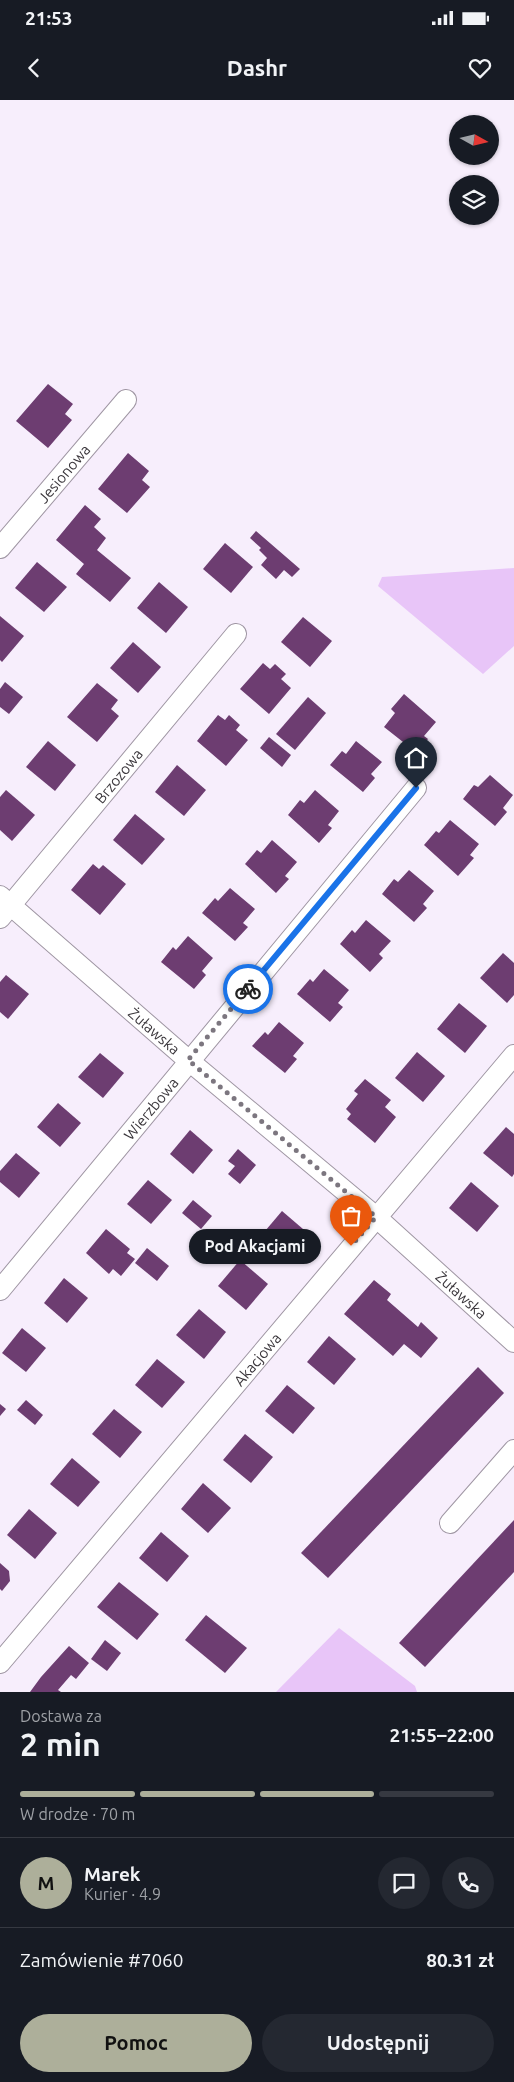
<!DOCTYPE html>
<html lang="pl">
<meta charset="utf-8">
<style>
:root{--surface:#171b24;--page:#242831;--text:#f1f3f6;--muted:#9ea1a6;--line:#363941;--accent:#adaf9a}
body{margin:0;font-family:Ubuntu,sans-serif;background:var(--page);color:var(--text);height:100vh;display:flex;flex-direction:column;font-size:19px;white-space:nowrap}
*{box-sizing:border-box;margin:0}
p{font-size:16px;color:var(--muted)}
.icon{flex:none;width:28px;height:28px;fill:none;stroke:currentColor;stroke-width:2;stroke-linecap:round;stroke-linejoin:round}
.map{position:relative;height:1592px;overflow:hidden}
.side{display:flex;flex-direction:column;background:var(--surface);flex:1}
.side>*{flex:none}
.needle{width:32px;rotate:98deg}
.tools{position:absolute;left:449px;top:15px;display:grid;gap:10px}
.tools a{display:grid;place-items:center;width:50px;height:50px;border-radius:50%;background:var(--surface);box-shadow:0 1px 4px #0004;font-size:25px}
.pin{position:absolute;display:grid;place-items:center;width:42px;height:42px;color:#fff;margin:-51px -21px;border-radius:50% 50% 50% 0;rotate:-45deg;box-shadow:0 0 5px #0007}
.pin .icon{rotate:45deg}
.courier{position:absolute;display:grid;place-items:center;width:50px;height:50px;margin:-25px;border:4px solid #1a73e8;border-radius:50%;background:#fff;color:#222;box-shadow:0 1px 6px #0007}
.bubble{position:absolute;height:35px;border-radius:18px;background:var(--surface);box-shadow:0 1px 4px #0004;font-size:16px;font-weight:600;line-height:35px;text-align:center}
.overview em{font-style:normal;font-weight:600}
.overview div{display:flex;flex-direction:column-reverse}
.overview{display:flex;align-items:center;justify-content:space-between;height:85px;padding:0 20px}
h1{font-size:32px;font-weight:600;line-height:38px}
.bar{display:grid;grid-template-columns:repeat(4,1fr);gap:8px 5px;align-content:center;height:60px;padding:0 20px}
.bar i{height:6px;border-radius:4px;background:var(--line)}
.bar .on{background:var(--accent)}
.bar p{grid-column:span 4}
.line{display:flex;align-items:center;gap:12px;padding:0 20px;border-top:1px solid var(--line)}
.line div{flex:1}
.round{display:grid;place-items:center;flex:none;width:52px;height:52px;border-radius:26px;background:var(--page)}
.primary-button{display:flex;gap:10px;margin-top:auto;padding:10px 20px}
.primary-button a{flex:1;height:58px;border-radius:30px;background:var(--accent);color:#111;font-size:20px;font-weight:600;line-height:58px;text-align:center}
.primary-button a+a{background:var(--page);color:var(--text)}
.status{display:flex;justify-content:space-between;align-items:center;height:35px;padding:0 25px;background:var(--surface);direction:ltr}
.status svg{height:14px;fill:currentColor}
header{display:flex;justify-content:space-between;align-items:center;height:65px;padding:0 20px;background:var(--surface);font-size:22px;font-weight:600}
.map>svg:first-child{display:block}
.green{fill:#e8c5f8}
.building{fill:#6d3d71}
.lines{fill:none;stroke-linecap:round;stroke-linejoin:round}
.street-casing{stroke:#9f96a3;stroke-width:22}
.street{stroke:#fff;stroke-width:20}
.done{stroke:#7c767f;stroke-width:5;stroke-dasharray:0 9}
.route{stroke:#1a73e8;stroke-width:6}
.labels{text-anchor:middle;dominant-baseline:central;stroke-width:5;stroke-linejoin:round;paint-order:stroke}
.street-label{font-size:15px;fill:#3a363b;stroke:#f7eefc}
</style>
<div class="status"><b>21:53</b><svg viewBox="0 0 49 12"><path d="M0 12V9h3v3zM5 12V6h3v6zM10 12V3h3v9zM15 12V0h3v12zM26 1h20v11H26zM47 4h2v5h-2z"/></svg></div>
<header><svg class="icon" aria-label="back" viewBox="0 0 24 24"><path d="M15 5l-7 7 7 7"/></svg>Dashr<svg class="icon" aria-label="heart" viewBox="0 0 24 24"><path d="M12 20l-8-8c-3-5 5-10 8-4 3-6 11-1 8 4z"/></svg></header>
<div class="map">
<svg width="514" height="1592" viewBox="0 0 514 1592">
<rect width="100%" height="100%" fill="#f7eefc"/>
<g class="green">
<polygon points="514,468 514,546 483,574 378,486 382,477"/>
<polygon points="339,1528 415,1586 417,1592 276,1592"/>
</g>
<g class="building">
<polygon points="48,284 73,304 65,314 72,320 48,348 16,321"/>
<polygon points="128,353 149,371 142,380 150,387 127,413 98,389"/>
<polygon points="85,405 101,419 94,427 106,438 97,450 131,478 110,502 76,474 84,464 56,440"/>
<polygon points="256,431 300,469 292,477 284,470 276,479 261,465 267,458 259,450 261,448 250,438"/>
<polygon points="225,443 253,467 231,493 203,469"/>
<polygon points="37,462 67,487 44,512 15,488"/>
<polygon points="159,482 188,507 166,533 137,508"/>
<polygon points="0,516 24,536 2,562 0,560"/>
<polygon points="303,517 332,541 310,567 281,542"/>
<polygon points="133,542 161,567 138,593 110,568"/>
<polygon points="263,563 270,569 275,564 286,574 281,579 291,588 269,614 240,589"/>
<polygon points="5,582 23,597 9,614 0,607 0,589"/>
<polygon points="97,583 118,600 111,609 119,616 97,642 67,617"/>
<polygon points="404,594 436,622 424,636 428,639 417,653 384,627 395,613 391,609"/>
<polygon points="308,597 326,613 295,650 276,634"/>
<polygon points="218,615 225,620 229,615 240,625 236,630 248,640 226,666 197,641"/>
<polygon points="269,637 291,655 282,667 260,648"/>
<polygon points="48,641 76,665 55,691 26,667"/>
<polygon points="356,641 382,662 371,674 375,678 363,692 330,665 342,651 346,654"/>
<polygon points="177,665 206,690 184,716 155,692"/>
<polygon points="490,675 513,695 503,708 507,712 495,726 463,699 474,685 478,687"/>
<polygon points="6,690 35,715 12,741 0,730 0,697"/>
<polygon points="315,690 339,711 328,725 332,728 319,743 288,715 300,700 304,703"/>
<polygon points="135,714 165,739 142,765 113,740"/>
<polygon points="450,720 479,744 470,755 474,758 458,776 424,745 436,731 439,733"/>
<polygon points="272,740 297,762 285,776 289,779 276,793 245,764 257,750 261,753"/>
<polygon points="93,764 99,769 103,765 126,784 100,815 71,790"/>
<polygon points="409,770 434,791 423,804 427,808 414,822 382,794 394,779 398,782"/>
<polygon points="230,788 255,809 243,823 248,827 235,841 202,813 215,798 218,801"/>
<polygon points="366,820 391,841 379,854 383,858 370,872 340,844 352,830 355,833"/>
<polygon points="188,836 213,858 202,871 206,875 194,889 161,862 173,847 176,850"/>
<polygon points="503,853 514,863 514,895 507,903 480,878"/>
<polygon points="324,869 349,890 338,903 343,907 330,922 297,894 310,879 313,882"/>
<polygon points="6,875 29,894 8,919 0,912 0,882"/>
<polygon points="459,903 487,926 465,953 437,929"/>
<polygon points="279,922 304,943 293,956 297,959 285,973 252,946 265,932 268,935"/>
<polygon points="417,952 445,976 423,1002 395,978"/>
<polygon points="100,953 124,973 103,998 78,977"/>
<polygon points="365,979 391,1000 385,1007 396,1017 375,1043 347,1019 351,1014 346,1009 358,994 354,991"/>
<polygon points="58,1003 81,1023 60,1047 37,1027"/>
<polygon points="506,1027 514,1034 514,1074 512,1077 483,1053"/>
<polygon points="190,1030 213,1050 193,1074 170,1054"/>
<polygon points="238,1049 256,1065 240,1084 228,1074 235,1066 228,1061"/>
<polygon points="16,1053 40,1073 19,1098 0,1082 0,1071"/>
<polygon points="148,1080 172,1100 151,1124 127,1104"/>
<polygon points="471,1082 499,1106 477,1132 449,1108"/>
<polygon points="193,1100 212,1116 201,1129 182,1113"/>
<polygon points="282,1111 310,1135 288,1161 260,1137"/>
<polygon points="106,1129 130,1149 127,1153 135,1159 121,1176 113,1169 109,1174 86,1153"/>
<polygon points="147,1148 169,1166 157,1181 135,1163"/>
<polygon points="240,1160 268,1184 246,1210 218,1186"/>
<polygon points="64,1178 88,1198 67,1223 44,1203"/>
<polygon points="374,1180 391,1194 387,1200 418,1227 421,1222 438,1238 421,1258 404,1244 393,1256 344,1214"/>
<polygon points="199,1209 226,1232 204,1259 176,1235"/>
<polygon points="22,1228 46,1248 26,1272 2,1253"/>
<polygon points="329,1236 356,1259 334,1285 307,1262"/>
<polygon points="157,1259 185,1282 162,1308 135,1285"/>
<polygon points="478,1267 504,1293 328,1478 301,1453"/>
<polygon points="287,1285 315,1308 293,1334 265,1311"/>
<polygon points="26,1300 43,1315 35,1325 17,1310"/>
<polygon points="0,1304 6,1309 0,1316"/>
<polygon points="114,1309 142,1332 120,1358 92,1334"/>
<polygon points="245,1334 273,1357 251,1383 223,1360"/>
<polygon points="72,1358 100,1382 78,1407 50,1384"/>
<polygon points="203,1383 231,1408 208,1433 181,1409"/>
<polygon points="29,1409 57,1433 35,1459 7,1435"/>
<polygon points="514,1420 514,1472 425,1567 399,1543"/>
<polygon points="161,1432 189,1456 167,1482 139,1458"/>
<polygon points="0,1463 9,1471 10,1481 2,1491 0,1489"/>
<polygon points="119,1482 159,1514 137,1540 97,1507"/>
<polygon points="206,1515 247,1548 225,1573 185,1540"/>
<polygon points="105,1540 121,1553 107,1571 91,1559"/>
<polygon points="69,1546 89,1563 76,1579 71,1575 58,1590 61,1592 30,1592 41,1577"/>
</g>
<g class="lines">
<defs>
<g id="street">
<path id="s1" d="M0 448 126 300"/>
<path id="s2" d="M0 796 188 960 376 1117 514 1242"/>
<path id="s3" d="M0 818 236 534"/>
<path id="s4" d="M0 1190 416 688"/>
<polyline points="450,1423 514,1350"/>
<path id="s5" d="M0 1563 514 955"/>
</g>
</defs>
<use href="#street" class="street-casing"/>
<use href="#street" class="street"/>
</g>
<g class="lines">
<polyline class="done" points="248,889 188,960 376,1117 351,1146"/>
<polyline class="route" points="248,889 416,688"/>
</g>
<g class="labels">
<g class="street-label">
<text stroke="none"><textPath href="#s1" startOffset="98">Jesionowa</textPath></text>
<text stroke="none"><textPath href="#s3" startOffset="185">Brzozowa</textPath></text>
<text stroke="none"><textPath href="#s2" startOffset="205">Żuławska</textPath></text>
<text stroke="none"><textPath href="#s4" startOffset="236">Wierzbowa</textPath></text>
<text stroke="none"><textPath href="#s2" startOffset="610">Żuławska</textPath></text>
<text stroke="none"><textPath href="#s5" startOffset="398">Akacjowa</textPath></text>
</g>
</g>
</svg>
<div class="tools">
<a><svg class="needle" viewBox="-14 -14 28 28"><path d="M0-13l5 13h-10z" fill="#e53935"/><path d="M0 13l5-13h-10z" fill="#9ea1a6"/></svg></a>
<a><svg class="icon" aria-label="layers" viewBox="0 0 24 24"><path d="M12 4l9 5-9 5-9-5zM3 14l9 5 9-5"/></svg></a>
</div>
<div class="pin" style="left:351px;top:1146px;background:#ea580c"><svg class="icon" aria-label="bag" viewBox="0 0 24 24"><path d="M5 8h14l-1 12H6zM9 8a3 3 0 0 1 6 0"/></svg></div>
<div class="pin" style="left:416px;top:688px;background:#1f2937"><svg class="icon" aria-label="home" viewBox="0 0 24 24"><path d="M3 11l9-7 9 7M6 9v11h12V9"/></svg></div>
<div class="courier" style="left:248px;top:889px"><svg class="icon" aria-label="bike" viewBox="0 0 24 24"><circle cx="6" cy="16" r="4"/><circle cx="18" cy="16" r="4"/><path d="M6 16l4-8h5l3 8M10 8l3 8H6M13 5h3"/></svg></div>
<div class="bubble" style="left:189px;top:1129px;width:132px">Pod Akacjami</div>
</div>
<section class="side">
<div class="overview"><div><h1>2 min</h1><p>Dostawa za</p></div><em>21:55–22:00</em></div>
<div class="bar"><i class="on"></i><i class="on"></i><i class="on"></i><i></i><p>W drodze · 70 m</p></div>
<div class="line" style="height:90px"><b class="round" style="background:var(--accent);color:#111">M</b><div><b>Marek</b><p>Kurier · 4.9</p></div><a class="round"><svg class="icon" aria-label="chat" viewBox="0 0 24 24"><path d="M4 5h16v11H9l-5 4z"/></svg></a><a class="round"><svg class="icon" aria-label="phone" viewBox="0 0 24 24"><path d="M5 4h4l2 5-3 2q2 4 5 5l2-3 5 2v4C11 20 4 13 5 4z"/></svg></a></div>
<div class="line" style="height:65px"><div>Zamówienie #7060</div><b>80.31 zł</b></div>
<div class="primary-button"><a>Pomoc</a><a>Udostępnij</a></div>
</section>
